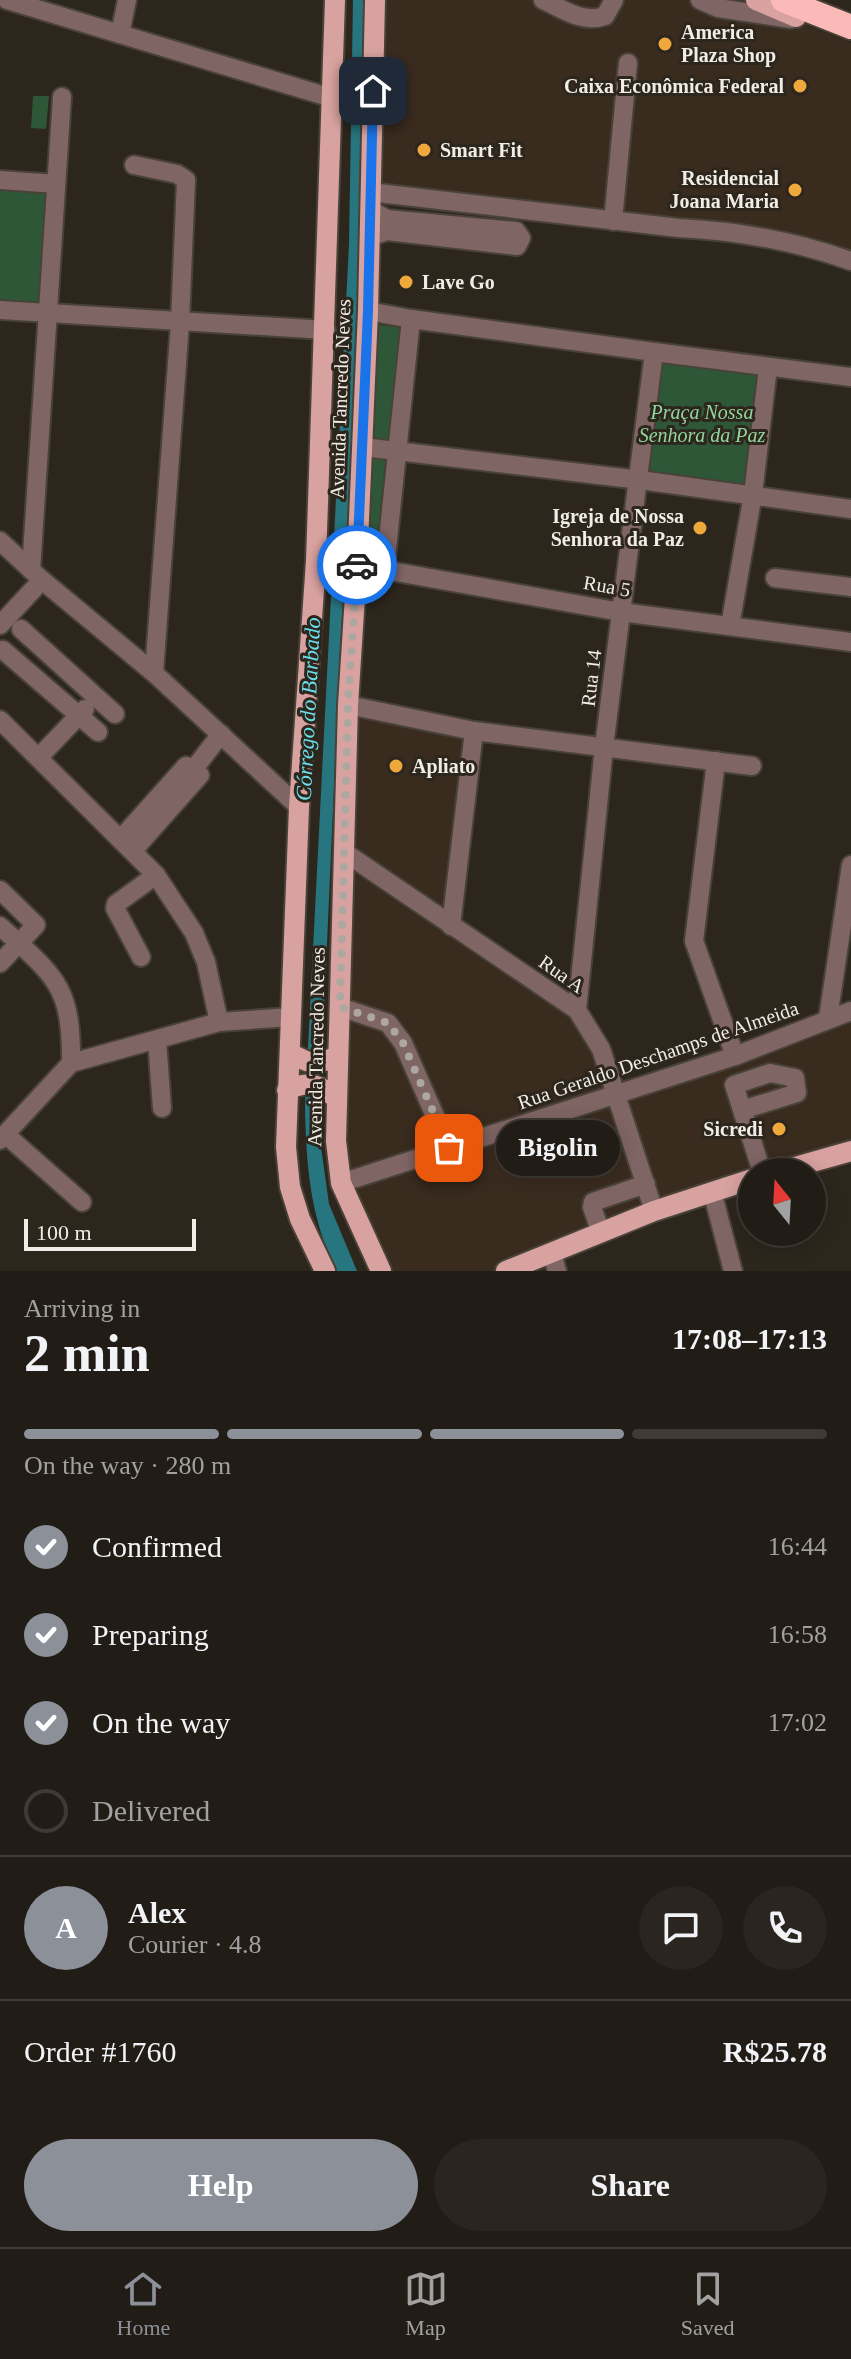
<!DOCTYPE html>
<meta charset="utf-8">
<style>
:root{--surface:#221c16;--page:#2a251f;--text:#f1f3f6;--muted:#a2a1a1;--line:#3f3a35;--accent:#8c9099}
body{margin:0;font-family:Georgia,serif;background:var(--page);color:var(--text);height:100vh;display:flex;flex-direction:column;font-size:30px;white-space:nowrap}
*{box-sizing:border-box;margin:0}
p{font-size:26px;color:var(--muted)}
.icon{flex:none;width:44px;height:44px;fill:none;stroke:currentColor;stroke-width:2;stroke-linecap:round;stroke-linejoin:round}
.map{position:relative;height:1271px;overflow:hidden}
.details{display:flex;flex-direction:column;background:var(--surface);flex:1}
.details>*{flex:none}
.needle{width:52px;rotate:342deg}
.buttons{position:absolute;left:738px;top:1158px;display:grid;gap:16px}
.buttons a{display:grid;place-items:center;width:88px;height:88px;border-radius:50%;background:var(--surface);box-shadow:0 4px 20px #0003,0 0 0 2px var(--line);font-size:40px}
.scale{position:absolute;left:24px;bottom:20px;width:172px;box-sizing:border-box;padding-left:8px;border:4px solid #f1ece6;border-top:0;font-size:22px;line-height:28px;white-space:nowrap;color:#f1ece6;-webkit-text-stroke:6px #2d261d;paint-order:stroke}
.pin{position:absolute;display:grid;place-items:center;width:68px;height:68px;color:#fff;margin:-34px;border-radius:16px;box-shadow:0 4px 12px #0006}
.courier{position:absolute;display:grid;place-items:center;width:80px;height:80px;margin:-40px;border:6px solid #1a73e8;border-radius:50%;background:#fff;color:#222;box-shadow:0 2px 10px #0007}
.bubble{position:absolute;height:56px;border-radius:28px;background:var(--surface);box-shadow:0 4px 20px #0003,0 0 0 2px var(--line);font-size:26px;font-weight:700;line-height:56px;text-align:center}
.summary em{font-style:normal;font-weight:700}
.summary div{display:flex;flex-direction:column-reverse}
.summary{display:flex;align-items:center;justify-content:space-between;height:136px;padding:0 24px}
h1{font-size:52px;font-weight:700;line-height:60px}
.bar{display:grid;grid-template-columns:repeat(4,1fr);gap:12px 8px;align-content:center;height:96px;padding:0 24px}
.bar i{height:10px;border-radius:6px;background:var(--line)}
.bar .on{background:var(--accent)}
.bar p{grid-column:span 4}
.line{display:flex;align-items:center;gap:20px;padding:0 24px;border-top:2px solid var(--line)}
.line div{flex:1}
.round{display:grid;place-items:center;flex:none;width:84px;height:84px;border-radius:42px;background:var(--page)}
ol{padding:0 24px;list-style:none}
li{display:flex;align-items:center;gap:24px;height:88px}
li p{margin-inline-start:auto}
li .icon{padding:8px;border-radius:50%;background:var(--accent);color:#fff;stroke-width:4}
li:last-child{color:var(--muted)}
li i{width:44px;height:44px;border:4px solid var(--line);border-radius:50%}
.button{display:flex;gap:16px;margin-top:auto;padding:16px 24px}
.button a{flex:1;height:92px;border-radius:48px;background:var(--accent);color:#fff;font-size:32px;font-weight:700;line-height:92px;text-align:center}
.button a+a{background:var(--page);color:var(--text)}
.tab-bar{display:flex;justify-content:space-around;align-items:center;height:112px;border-top:2px solid var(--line);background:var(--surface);font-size:22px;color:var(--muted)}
.tab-bar a{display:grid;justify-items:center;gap:4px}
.tab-bar .on{color:var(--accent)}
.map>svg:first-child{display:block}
.commercial{fill:#3a2b1f}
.green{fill:#2e5737}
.water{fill:#27767f}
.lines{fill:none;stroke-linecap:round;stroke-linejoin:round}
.minor-casing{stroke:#484239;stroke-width:22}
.major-casing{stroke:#484239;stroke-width:24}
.highway-casing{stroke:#484239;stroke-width:28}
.minor{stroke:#7f6564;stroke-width:18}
.major{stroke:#d8a2a0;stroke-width:20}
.highway{stroke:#fbbab7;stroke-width:24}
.done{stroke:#aca7a0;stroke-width:8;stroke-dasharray:0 14.4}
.route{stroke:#1a73e8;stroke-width:10}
.poi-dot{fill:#eea83c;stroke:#2d261d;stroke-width:3}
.labels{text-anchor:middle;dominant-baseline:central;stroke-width:6;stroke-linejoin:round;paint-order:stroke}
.poi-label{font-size:20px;font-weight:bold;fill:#f1ece6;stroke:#2d261d;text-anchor:start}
.street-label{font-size:20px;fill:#f1ece6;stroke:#2d261d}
.park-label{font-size:20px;font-style:italic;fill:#91d69d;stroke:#2d261d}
.water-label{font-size:22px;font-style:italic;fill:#6adeeb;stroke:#2d261d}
</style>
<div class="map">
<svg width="851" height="1271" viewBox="0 0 851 1271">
<rect width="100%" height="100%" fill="#2d261d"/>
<g class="commercial">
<polygon points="385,0 744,0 851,43 851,254 800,236 653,215 383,186"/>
<polygon points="354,714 468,734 447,918 350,851"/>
<polygon points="349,865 566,1012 583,1029 599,1060 607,1093 450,1140 402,1032 346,1003"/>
<polygon points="851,1016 851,1147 659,1204 623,1098"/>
<polygon points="345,1021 366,1022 382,1028 398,1047 441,1144 346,1175"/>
<polygon points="614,1103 648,1210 495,1271 388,1271 349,1187"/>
</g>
<g class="green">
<polygon points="33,96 49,96 46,129 31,128"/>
<polygon points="0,188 54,191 46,307 0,305"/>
<polygon points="379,325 404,328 390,443 371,440"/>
<polygon points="657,356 763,369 747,490 642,477"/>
<polygon points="365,450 386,454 375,562 362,560"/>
</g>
<path class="water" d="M353 0H369L358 329 340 651 322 1056 321 1147 329 1204 357 1271H337C310 1219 306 1164 305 1106L349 244Z"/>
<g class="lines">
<defs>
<g id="minor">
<polyline points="7,0 332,98"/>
<path d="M543 0C563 9 583 24 605 16L614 0"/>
<polyline points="700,0 718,8 791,19"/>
<polyline points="120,34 127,0"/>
<polyline points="134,165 177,174 186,180 180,323 154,673"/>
<polyline points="0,180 56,184"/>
<path d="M370 192 679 228C738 231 795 241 851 261"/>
<polyline points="613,221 628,63"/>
<polyline points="369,237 387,231 517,246 521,238 516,231 387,219 370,210"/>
<polyline points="0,310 326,330"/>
<polyline points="368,311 411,319 654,352 851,377"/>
<polyline points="363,447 640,480 851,509"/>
<polyline points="0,541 42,580 154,673 299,807"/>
<polyline points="357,565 621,612 851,642"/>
<polyline points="385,568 411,319"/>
<polyline points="31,570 62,97"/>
<polyline points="775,578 851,587"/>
<polyline points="0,625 42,580"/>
<polyline points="730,626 753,494 768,367"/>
<polyline points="21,629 115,714"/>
<polyline points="3,650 98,732"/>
<polyline points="348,705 474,731 752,766"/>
<polyline points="0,720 156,875 194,933 206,962 219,1022"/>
<polyline points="39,757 85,709"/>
<polyline points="716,761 694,941 735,1056"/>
<polygon points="186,766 200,775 138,845 126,833"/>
<polyline points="193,770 221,734"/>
<polyline points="344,852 577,1010 601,1049 654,1211"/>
<polyline points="0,890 36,925 0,963"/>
<path d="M0 926C54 976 72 984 71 1063"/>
<polyline points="451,926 474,731"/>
<polyline points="141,957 115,908 116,904 156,875"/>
<polyline points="340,1007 388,1023 403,1043 449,1148"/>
<polyline points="577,1010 604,747 654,352"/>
<polyline points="828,1018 851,865"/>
<polyline points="157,1040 162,1108"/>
<polyline points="742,1110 797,1093 795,1078 770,1073 734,1085 762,1172"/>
<polyline points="5,1134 82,1202"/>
<polyline points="0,1140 71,1063 219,1022 291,1017"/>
<polyline points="341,1183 735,1056 851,1011"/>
<polyline points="712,1191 733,1271"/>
<polyline points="601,1233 592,1207 593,1202 646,1184"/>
<polyline points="552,1252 557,1271"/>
</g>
<g id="major">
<polyline points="375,0 368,311 357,565 348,705 336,1141 341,1183 381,1271"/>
<polyline points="756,0 796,17"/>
<path d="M290 1053C312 1065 314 1066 338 1056"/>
<path d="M287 1090C308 1080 319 1084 336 1098"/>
<polyline points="777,1172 851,1151"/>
<polyline points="325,1271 300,1219 290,1187 286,1147 299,807 316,561 335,0"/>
<polyline points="506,1271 654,1211 752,1179"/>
</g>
<polyline id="highway" points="783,0 851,27"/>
</defs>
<use href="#minor" class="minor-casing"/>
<use href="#major" class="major-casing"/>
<use href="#highway" class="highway-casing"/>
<use href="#minor" class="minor"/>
<use href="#major" class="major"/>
<use href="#highway" class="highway"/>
</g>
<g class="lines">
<polyline class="done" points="357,565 348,705 340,1007 388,1023 403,1043 449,1148"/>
<polyline class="route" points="357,565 368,311 373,91"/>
</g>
<g class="poi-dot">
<circle cx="665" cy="44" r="8"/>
<circle cx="800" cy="86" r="8"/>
<circle cx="424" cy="150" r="8"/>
<circle cx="795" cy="190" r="8"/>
<circle cx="406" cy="282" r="8"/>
<circle cx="700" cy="528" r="8"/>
<circle cx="396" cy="766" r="8"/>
<circle cx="779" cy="1129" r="8"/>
</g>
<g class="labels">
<g class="poi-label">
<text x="681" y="32">America<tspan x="681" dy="23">Plaza Shop</tspan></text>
<text x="784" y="86" text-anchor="end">Caixa Econômica Federal</text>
<text x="440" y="150">Smart Fit</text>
<text x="779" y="178" text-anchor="end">Residencial<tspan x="779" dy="23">Joana Maria</tspan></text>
<text x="422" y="282">Lave Go</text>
<text x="684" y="516" text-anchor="end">Igreja de Nossa<tspan x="684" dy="23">Senhora da Paz</tspan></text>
<text x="412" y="766">Apliato</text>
<text x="763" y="1129" text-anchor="end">Sicredi</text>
</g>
<g class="street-label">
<text transform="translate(340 399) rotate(-88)">Avenida Tancredo Neves</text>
<text transform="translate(607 586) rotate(10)">Rua 5</text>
<text transform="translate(591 678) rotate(-83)">Rua 14</text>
<text transform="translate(562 974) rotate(35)">Rua A</text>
<text transform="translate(316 1047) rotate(-89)">Avenida Tancredo Neves</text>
<text transform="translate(658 1055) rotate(-19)">Rua Geraldo Deschamps de Almeida</text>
</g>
<g class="park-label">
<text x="702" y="412">Praça Nossa<tspan x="702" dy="23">Senhora da Paz</tspan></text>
</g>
<g class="water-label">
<text transform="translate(308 709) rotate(-87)">Córrego do Barbado</text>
</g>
</g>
</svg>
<div class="buttons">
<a><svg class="needle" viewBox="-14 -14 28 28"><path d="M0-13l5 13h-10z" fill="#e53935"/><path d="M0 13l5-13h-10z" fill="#a2a1a1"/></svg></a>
</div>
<div class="scale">100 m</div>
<div class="pin" style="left:449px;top:1148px;background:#ea580c"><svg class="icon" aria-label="bag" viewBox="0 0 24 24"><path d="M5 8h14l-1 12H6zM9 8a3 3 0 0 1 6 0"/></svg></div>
<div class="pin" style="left:373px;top:91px;background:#1f2937"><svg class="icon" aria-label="home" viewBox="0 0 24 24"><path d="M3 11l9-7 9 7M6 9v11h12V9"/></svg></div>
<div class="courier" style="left:357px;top:565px"><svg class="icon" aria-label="car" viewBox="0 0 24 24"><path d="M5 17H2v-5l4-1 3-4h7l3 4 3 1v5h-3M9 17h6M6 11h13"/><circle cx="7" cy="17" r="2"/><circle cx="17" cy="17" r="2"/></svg></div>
<div class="bubble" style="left:496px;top:1120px;width:124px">Bigolin</div>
</div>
<section class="details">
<div class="summary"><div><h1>2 min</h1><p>Arriving in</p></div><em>17:08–17:13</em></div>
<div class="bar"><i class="on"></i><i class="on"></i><i class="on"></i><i></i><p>On the way · 280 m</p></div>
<ol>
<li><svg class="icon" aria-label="check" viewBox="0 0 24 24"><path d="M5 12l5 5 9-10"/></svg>Confirmed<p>16:44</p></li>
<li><svg class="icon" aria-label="check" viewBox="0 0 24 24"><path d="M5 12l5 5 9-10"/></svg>Preparing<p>16:58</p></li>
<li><svg class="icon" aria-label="check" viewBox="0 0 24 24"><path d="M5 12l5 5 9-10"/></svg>On the way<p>17:02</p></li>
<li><i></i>Delivered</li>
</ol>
<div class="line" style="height:144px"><b class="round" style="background:var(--accent);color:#fff">A</b><div><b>Alex</b><p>Courier · 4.8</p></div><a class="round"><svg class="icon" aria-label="chat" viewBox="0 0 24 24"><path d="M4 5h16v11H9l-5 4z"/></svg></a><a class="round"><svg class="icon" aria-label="phone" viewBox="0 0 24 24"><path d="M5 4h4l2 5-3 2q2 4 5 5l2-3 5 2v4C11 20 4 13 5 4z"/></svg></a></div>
<div class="line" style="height:104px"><div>Order #1760</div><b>R$25.78</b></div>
<div class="button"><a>Help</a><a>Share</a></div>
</section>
<nav class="tab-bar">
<a class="on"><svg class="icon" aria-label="home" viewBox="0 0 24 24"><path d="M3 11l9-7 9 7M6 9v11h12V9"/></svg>Home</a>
<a><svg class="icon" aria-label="map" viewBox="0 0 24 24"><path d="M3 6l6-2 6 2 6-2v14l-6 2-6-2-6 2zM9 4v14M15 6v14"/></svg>Map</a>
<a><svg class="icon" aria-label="saved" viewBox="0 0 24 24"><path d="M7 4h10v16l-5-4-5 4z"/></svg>Saved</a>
</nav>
